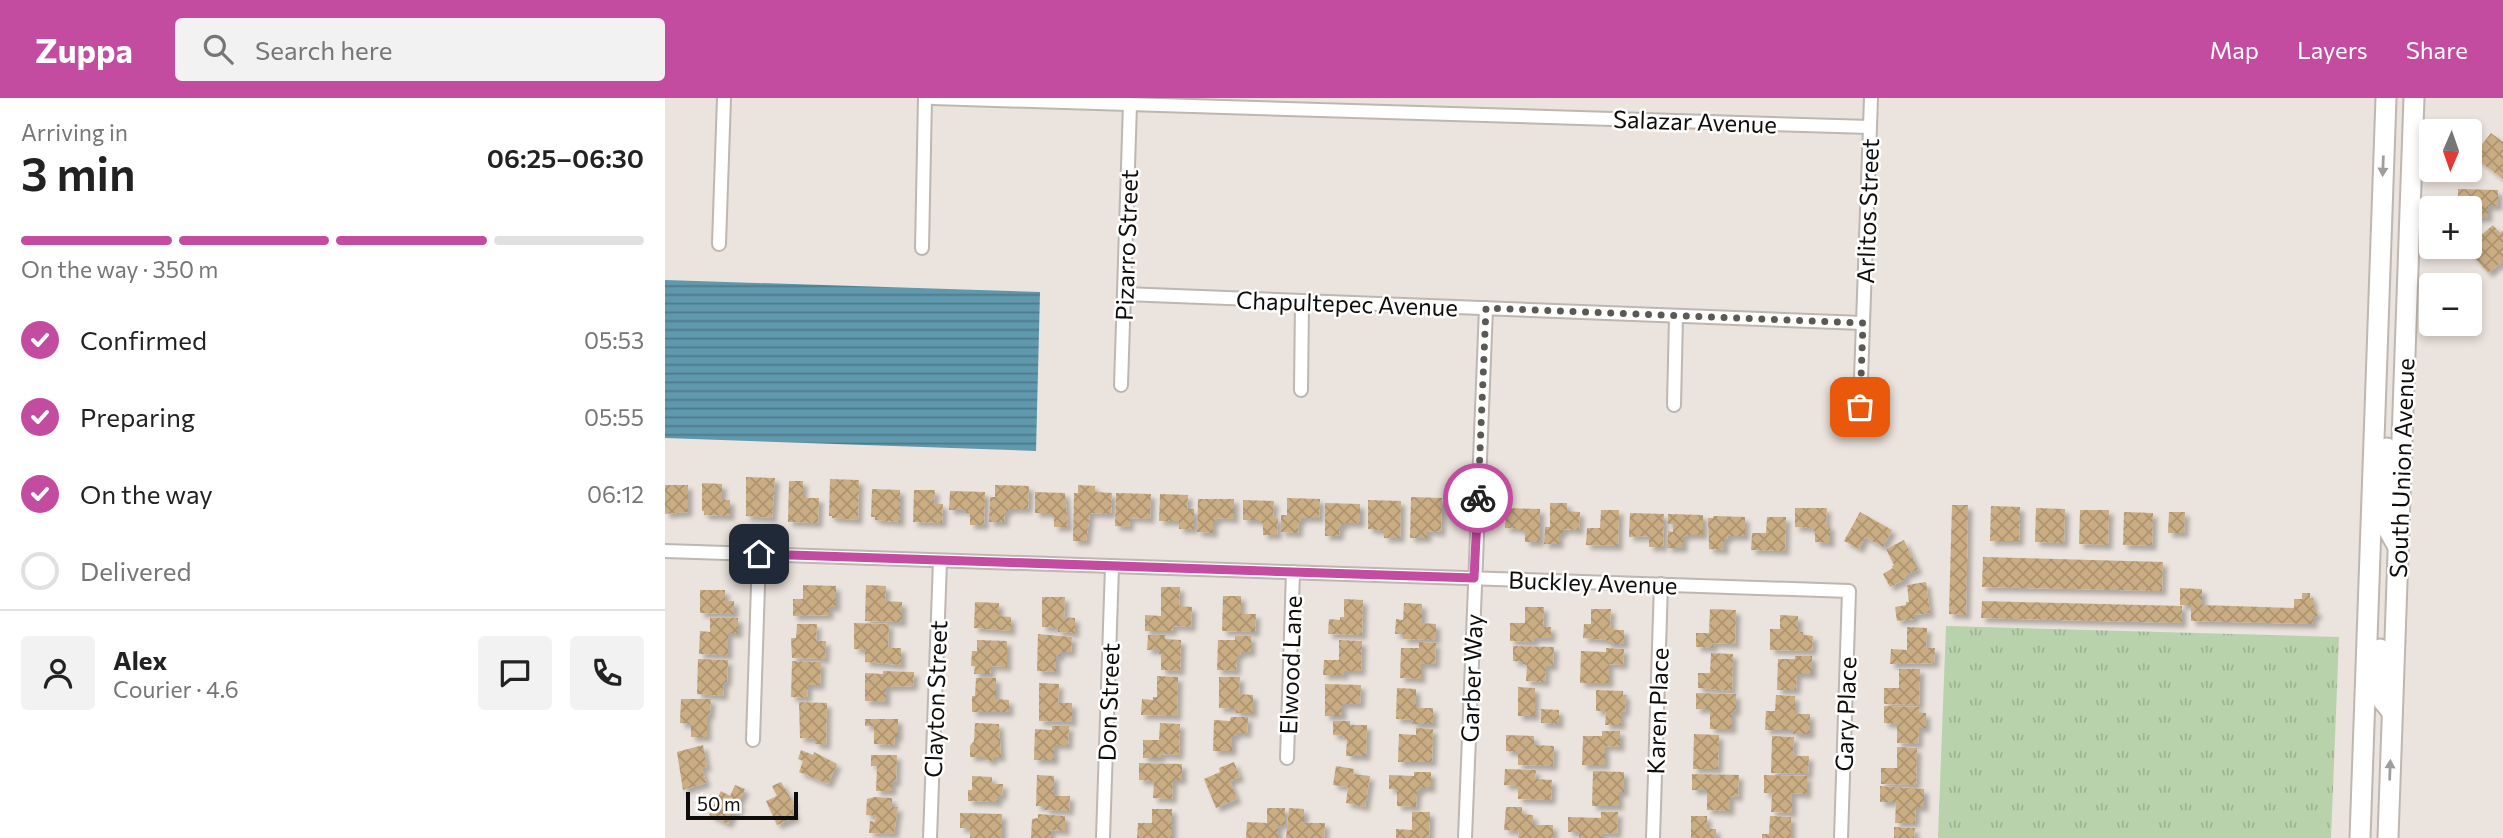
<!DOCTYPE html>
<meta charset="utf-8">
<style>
:root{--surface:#fff;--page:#f2f2f2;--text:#222;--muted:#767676;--line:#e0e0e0;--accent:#c34ba0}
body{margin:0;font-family:Commissioner,sans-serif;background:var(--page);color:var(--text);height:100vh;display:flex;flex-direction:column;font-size:26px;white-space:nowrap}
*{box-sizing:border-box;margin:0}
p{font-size:23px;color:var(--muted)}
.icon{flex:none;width:38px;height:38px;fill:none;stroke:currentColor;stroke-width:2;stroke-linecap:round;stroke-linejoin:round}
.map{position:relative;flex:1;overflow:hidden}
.sheet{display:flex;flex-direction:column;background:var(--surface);width:665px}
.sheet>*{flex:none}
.needle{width:46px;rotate:182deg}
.controls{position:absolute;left:1754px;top:21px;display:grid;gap:14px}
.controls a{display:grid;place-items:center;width:63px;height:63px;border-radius:7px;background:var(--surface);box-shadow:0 4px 10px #0003;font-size:35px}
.scale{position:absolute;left:21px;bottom:18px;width:112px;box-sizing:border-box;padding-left:7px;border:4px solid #0f0d0b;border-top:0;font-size:19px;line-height:24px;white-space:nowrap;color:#0f0d0b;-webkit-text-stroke:5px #fff;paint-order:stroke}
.pin{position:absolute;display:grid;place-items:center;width:60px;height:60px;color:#fff;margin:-30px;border-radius:14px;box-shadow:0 4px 10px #0006}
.courier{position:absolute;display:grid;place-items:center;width:70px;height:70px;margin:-35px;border:5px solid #c34ba0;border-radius:50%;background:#fff;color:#222;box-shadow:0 2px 9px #0007}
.head em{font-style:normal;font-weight:600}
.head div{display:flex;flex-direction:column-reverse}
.head{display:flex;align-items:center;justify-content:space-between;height:119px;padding:0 21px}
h1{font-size:46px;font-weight:600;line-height:52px}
.bar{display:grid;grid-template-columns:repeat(4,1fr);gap:10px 7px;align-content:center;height:84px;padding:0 21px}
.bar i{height:9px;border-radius:5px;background:var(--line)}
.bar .on{background:var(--accent)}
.bar p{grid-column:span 4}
.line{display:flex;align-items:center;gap:18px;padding:0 21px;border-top:2px solid var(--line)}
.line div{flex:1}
.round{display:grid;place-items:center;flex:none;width:74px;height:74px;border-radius:7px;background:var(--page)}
ol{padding:0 21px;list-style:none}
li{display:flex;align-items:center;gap:21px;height:77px}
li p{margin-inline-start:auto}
li .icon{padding:7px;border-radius:50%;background:var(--accent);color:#fff;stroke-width:4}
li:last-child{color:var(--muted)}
li i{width:38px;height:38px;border:4px solid var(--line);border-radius:50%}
header{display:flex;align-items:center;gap:42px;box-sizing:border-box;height:98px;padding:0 35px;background:var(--accent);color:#fff}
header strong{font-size:33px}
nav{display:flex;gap:38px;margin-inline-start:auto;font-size:24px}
.search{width:490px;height:63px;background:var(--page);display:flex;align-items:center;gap:18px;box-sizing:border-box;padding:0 24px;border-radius:7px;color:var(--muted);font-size:26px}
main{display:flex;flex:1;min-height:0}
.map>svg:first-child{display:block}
.grass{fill:url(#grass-tufts)}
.water{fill:url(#water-rules)}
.building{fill:url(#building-cross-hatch);filter:url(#shadow)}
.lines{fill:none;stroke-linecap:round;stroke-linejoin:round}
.minor-casing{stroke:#beb6b0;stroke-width:16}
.primary-casing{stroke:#beb6b0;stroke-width:23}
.minor{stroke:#fff;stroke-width:12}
.primary{stroke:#fff;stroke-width:19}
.oneway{fill:#9f9e9d}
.done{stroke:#5c5854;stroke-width:7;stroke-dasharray:0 12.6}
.route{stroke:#c34ba0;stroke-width:9}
.labels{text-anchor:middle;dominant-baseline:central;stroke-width:5;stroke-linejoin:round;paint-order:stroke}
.street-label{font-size:24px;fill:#0f0d0b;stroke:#fff}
</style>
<header>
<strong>Zuppa</strong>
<div class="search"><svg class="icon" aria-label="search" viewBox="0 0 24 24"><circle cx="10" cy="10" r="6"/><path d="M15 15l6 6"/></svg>Search here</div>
<nav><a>Map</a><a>Layers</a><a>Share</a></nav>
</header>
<main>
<section class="sheet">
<div class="head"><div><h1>3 min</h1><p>Arriving in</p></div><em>06:25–06:30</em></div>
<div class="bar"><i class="on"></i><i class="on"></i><i class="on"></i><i></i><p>On the way · 350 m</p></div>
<ol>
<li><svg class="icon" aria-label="check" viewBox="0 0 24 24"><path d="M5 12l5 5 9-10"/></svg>Confirmed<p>05:53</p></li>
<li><svg class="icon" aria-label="check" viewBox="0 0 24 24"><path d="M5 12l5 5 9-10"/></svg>Preparing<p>05:55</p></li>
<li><svg class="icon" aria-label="check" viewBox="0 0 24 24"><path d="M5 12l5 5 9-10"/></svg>On the way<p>06:12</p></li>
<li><i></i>Delivered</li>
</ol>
<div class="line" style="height:126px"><a class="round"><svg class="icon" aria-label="person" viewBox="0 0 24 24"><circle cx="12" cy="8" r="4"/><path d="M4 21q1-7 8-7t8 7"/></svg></a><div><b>Alex</b><p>Courier · 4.6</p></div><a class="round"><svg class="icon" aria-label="chat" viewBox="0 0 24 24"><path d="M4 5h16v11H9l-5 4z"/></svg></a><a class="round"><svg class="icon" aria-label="phone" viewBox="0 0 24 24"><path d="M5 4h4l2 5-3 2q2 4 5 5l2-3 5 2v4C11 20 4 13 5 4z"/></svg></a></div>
</section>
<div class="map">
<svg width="1838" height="740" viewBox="0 0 1838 740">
<defs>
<pattern id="grass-tufts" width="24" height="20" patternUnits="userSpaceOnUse" patternTransform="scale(1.75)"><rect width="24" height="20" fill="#b8d2ab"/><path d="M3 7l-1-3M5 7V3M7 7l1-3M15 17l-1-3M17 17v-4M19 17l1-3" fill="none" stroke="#9db392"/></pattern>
<pattern id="water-rules" width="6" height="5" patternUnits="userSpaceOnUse" patternTransform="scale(1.75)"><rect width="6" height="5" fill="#6098ad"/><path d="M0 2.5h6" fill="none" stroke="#4e7a8b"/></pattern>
<pattern id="building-cross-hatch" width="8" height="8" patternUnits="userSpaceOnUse" patternTransform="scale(1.75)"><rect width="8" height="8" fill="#cbad83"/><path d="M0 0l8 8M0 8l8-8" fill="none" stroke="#ad9470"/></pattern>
<filter id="shadow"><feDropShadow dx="4.5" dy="4.5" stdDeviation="2" flood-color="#0004"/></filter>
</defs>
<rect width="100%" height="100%" fill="#ebe3dd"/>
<polygon class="grass" points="1281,528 1674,539 1666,740 1273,740"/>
<polygon class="water" points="0,182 375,194 371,353 0,340"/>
<g class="building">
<polygon points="1826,35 1838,44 1838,81 1808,58"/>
<polygon points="1793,91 1833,92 1833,108 1823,108 1823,120 1804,119 1804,110 1793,110"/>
<polygon points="1828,127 1835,135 1838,132 1838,163 1823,175 1801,150"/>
<polygon points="81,379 110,380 107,420 81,418"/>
<polygon points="165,381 194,382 193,422 167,420 167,418 164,418"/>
<polygon points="124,383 138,383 138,400 154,400 153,425 123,424"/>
<polygon points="37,385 57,386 57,402 65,402 65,418 39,417 39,413 37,413"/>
<polygon points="0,387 23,387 23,414 0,416"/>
<polygon points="330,387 364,388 363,411 343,411 343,414 340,413 339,424 324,424 325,399 330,399"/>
<polygon points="413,387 430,388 430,394 447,395 446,416 425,415 421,443 408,443 409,395 413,395"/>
<polygon points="207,391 235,392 235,424 210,422 210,419 206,419"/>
<polygon points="249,392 270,392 269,406 278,406 277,425 248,424"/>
<polygon points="285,393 320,394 319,427 305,427 305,415 301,415 301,412 284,412"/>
<polygon points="370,394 400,395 403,429 389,429 389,418 385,418 385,415 370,415"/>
<polygon points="451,395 486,396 485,421 465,420 464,429 450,428"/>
<polygon points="495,396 523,397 522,411 529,411 529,431 514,431 514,423 494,423"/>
<polygon points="746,399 777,400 776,434 762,433 762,440 745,440"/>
<polygon points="622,400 655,401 654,420 636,420 636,423 634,423 633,435 616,434 616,417 622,417"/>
<polygon points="533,401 569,401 569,421 552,420 552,423 548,423 548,435 532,434"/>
<polygon points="578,402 609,403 608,419 613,420 612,437 598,437 598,425 594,425 594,422 578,422"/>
<polygon points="703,402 736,403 735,440 719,440 719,433 703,431"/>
<polygon points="660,405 695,406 695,425 678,425 678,428 675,428 674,438 660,438"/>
<polygon points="885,405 902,405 902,413 915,414 914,432 898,431 898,435 894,435 894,446 879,446 880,429 885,429"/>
<polygon points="1287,407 1303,407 1301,517 1284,516"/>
<polygon points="1326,408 1355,409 1354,443 1325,443"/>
<polygon points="841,410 875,411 875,444 860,444 860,433 856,433 856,431 840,430"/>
<polygon points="1130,410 1162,410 1161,427 1165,427 1165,445 1150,444 1150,433 1147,432 1146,430 1130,429"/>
<polygon points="1371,410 1400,411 1399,445 1370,444"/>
<polygon points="936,412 954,412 953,448 921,447 922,430 935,430"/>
<polygon points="1415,412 1444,412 1443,447 1414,446"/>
<polygon points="1195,414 1227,432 1218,449 1200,439 1194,451 1179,443"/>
<polygon points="1459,414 1488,415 1487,448 1458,447"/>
<polygon points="1504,414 1520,414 1519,435 1503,435"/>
<polygon points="965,415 999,416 998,449 984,449 984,438 964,439"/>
<polygon points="1003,416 1038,417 1038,437 1022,437 1018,439 1018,450 1002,450 1003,433 1008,434 1008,426 1003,426"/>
<polygon points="1049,418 1080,419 1080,438 1063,438 1062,441 1059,441 1059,452 1044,451 1043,420 1048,420"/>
<polygon points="1102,419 1121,419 1120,453 1086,452 1087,435 1101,435"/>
<polygon points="1239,442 1253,471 1239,478 1241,481 1225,489 1218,476 1228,470 1227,468 1229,467 1221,451"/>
<polygon points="1318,459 1498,464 1497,493 1317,489"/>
<polygon points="1261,484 1265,515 1249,517 1249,521 1232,523 1230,509 1241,507 1241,504 1244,504 1242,487"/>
<polygon points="138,487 171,488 171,509 164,509 164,517 128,518 128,501 138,501"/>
<polygon points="201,487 221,488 220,503 237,504 237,524 200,523"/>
<polygon points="496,489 515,489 514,508 527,509 526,529 508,528 507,533 480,533 480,517 496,518"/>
<polygon points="1515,490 1537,491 1537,507 1629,510 1629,501 1637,501 1637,495 1645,495 1645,500 1648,500 1648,512 1652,512 1652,518 1648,518 1648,526 1526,523 1526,507 1515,507"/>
<polygon points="35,492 60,492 60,503 69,503 69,516 35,515"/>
<polygon points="558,498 576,498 576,516 591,516 590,534 557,533"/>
<polygon points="377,499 400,499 399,519 410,520 410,535 393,534 393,530 377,529"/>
<polygon points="679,501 698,502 697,537 663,536 664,521 675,522 675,519 679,519"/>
<polygon points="1317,503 1517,508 1517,525 1316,520"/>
<polygon points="310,504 334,505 334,518 346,519 346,533 309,530"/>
<polygon points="739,505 757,506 757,525 771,526 771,542 738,541 738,536 730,536 731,521 738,522"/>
<polygon points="860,509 879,509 878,529 886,529 886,540 869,540 869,544 845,543 845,525 860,525"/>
<polygon points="926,511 946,511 945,528 948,528 948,532 959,532 959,546 942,546 942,542 918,540 919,526 926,526"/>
<polygon points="1045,511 1071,512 1070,546 1048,545 1048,550 1031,549 1031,535 1044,535"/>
<polygon points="1115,517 1133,518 1133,534 1138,534 1138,537 1148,538 1147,553 1105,552 1105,531 1115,531"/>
<polygon points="45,520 73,520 73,535 63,535 63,557 34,556 35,533 45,534"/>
<polygon points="189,525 224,526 223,550 236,550 236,567 200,564 200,552 189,551"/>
<polygon points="132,526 152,526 151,543 161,543 160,561 127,560 126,540 131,540"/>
<polygon points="1242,529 1262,530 1261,550 1270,550 1269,565 1225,566 1226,551 1242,552"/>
<polygon points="373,536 407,539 406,554 395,554 395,558 391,558 391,574 372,573"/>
<polygon points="483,537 500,537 500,541 516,542 515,573 496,572 496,556 494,556 494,552 482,552"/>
<polygon points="570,538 586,538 586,554 576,554 575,557 572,557 571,573 552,572 553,542 570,542"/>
<polygon points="312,542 342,543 342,569 326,568 325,576 309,576 310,568 306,568 307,553 312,553"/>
<polygon points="674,542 697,543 696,573 679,573 679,577 658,577 659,562 674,562"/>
<polygon points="754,544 771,545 770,566 756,566 756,581 735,580 736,550 754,550"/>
<polygon points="848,548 889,549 888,568 881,568 880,584 861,583 862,567 858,566 858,564 848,563"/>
<polygon points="941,550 959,551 958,567 944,566 944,585 915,585 916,553 941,554"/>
<polygon points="1046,555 1068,556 1067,593 1033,590 1033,575 1045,575"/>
<polygon points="1130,558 1147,558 1147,576 1132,576 1131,592 1112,592 1113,561 1130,561"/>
<polygon points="33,561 63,562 62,584 59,584 58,598 32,596"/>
<polygon points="127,563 156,564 155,587 143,587 142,600 126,599"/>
<polygon points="1234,571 1255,571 1254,607 1219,606 1219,590 1234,590"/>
<polygon points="218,573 249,574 248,588 221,589 221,604 200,603 200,575 218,576"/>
<polygon points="492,578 513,579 512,618 476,617 477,601 488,602 488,599 492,599"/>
<polygon points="554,579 575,579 574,596 588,597 588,615 571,615 571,611 554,610"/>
<polygon points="311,580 331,580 331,601 344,602 344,614 307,614 307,598 310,598"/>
<polygon points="374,585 394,586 393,605 407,605 407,624 374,623"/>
<polygon points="660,586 696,587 695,606 677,606 677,618 660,618"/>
<polygon points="853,589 870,590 870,618 853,618"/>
<polygon points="732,590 751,591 751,610 768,610 768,626 747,626 748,622 731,621"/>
<polygon points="931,592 958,593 958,597 961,597 960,614 956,614 956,627 940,627 941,613 931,613"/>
<polygon points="1031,595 1071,596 1071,613 1067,613 1067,631 1045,631 1045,611 1031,611"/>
<polygon points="1111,597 1130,598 1130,616 1145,616 1145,636 1128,636 1128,632 1100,632 1101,613 1110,613"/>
<polygon points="16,601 46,601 45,615 42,619 42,639 26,639 26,626 15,625"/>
<polygon points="134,604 162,605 161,647 150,646 150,641 135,640"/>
<polygon points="1219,608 1254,609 1254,615 1261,615 1261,630 1254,630 1253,646 1232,645 1232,626 1219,625"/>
<polygon points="876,611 894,612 894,626 876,625"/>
<polygon points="566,619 583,619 582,635 571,635 571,638 567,638 567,653 548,653 549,622 565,623"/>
<polygon points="200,621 233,621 233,639 230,639 229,647 209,646 209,628 200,628"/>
<polygon points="668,623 685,623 685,627 702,627 701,658 681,658 682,641 678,641 679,638 668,637"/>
<polygon points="310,625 334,626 336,659 328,659 328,663 320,662 321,659 305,659 305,648 309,643"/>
<polygon points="495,625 515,626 514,657 496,656 496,660 478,660 478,642 494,642"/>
<polygon points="387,628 404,628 403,647 389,647 389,662 369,662 370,631 387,632"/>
<polygon points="751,630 768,631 767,664 733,664 734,636 751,637"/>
<polygon points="937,633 955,633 955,649 940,648 940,667 917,667 918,638 937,638"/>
<polygon points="1029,636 1054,637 1053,671 1028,671"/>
<polygon points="841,637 869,638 869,647 889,648 888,668 853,667 853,654 841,653"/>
<polygon points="1107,638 1129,639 1128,658 1144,658 1143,676 1106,675"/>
<polygon points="38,647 42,669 37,670 41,685 18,692 12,654"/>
<polygon points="1232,649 1252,650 1251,687 1216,686 1216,670 1232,670"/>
<polygon points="136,652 148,657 149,654 172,666 163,686 134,674 138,663 133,661"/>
<polygon points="206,657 232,657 231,684 227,684 227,693 211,693 212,668 206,668"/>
<polygon points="569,664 575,679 565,683 572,701 551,710 539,681 555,674 554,670"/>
<polygon points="474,665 517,666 517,682 508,682 507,701 488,700 489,683 474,682"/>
<polygon points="671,668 689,671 688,676 705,678 700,709 681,705 683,689 668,687"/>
<polygon points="840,671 871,672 870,681 887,682 886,702 853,701 853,688 839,687"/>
<polygon points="928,673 959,674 959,694 954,694 954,708 927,708"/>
<polygon points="749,674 766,674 766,690 755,690 755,693 752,693 751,709 732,708 732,691 724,691 724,677 749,678"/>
<polygon points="1027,676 1074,677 1073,699 1065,698 1065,713 1042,712 1042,692 1027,692"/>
<polygon points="372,677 389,678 389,698 405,698 404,713 380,712 380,708 371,708"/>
<polygon points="1099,677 1142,678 1142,696 1127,695 1127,715 1106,714 1107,695 1099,695"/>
<polygon points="307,678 327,679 327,686 338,686 337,698 333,698 333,704 303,703 303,692 307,692"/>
<polygon points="116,684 129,706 126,707 131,719 112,727 101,703 112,698 107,688"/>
<polygon points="70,687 80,691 73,706 76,707 72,715 69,713 63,726 44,717 56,693 65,698"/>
<polygon points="1215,688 1259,691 1259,709 1251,709 1250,725 1230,725 1231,704 1215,704"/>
<polygon points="210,699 227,700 227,709 233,709 229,736 204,735 205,723 210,724 211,718 201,717 202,701"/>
<polygon points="841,709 857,709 857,716 868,717 868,727 888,727 888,740 853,740 854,733 839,732"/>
<polygon points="602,710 620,710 620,727 613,727 613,740 581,740 582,724 602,725"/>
<polygon points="624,710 639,711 639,725 660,725 659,740 621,740"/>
<polygon points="487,711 507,711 507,740 472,740 473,725 487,725"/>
<polygon points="747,714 765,714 764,740 731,740 731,731 747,732"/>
<polygon points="936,714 953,714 952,736 937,735 937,740 914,740 914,734 903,734 903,719 936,720"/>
<polygon points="295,715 337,716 337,740 305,740 305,730 295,730"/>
<polygon points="373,716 400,718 400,733 386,732 386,740 366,740 367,721 373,720"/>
<polygon points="1026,718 1042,718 1042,731 1051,731 1051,740 1026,740"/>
<polygon points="1105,718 1126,719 1126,740 1097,740 1097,736 1104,736"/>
<polygon points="1229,729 1250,730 1249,740 1229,740"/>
</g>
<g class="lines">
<defs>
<g id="minor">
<polyline points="268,0 1205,29"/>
<polyline points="54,146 59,0"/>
<polyline points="257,150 260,0"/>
<polyline points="459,196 1198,225"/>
<polyline points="456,287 465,6"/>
<polyline points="636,292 637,203"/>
<polyline points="1009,307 1011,218"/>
<polyline points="1195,309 1206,0"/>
<polyline points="0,453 1184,493 1176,740"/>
<polyline points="88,642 94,456"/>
<polyline points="622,660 628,474"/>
<polyline points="265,740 275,463"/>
<polyline points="438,740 447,468"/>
<polyline points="800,740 821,210"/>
<polyline points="988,740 996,486"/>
</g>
<g id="primary">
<polyline points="1722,350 1720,426 1732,447"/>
<polyline points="1715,551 1714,598 1727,614"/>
<polyline points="1695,740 1721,0"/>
<polyline points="1723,740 1749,0"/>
</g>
</defs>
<use href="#minor" class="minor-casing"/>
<use href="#primary" class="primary-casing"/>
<use href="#minor" class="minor"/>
<use href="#primary" class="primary"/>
</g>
<defs><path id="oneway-solid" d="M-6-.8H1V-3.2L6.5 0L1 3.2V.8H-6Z" transform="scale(1.75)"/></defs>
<g class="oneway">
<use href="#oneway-solid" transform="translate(1718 68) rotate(92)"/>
<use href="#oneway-solid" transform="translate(1725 672) rotate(-88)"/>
</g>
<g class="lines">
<polyline class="done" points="813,400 821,210 1198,225 1195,309"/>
<polyline class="route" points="94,456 809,480 813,400"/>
</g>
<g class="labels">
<g class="street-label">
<text transform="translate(1030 23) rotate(2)">Salazar Avenue</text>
<text transform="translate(1202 113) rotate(-88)">Arlitos Street</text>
<text transform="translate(461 147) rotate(-88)">Pizarro Street</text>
<text transform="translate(682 205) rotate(2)">Chapultepec Avenue</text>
<text transform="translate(1736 370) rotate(-88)">South Union Avenue</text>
<text transform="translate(928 484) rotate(2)">Buckley Avenue</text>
<text transform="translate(625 567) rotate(-88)">Elwood Lane</text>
<text transform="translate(806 580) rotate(-88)">Garber Way</text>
<text transform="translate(270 601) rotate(-88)">Clayton Street</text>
<text transform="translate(443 604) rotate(-88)">Don Street</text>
<text transform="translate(992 613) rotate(-88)">Karen Place</text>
<text transform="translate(1180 616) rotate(-88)">Gary Place</text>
</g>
</g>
</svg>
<div class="controls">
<a><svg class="needle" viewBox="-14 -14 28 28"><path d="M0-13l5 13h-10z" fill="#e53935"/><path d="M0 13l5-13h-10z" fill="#767676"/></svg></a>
<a>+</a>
<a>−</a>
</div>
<div class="scale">50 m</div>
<div class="pin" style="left:1195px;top:309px;background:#ea580c"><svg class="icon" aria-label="bag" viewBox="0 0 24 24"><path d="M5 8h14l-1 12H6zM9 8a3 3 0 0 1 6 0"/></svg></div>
<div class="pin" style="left:94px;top:456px;background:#1f2937"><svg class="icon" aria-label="home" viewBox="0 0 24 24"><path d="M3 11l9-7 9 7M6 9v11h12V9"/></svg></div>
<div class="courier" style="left:813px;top:400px"><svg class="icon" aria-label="bike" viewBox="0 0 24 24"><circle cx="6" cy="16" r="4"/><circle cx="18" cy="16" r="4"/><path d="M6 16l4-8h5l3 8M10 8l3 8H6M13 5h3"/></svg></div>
</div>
</main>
